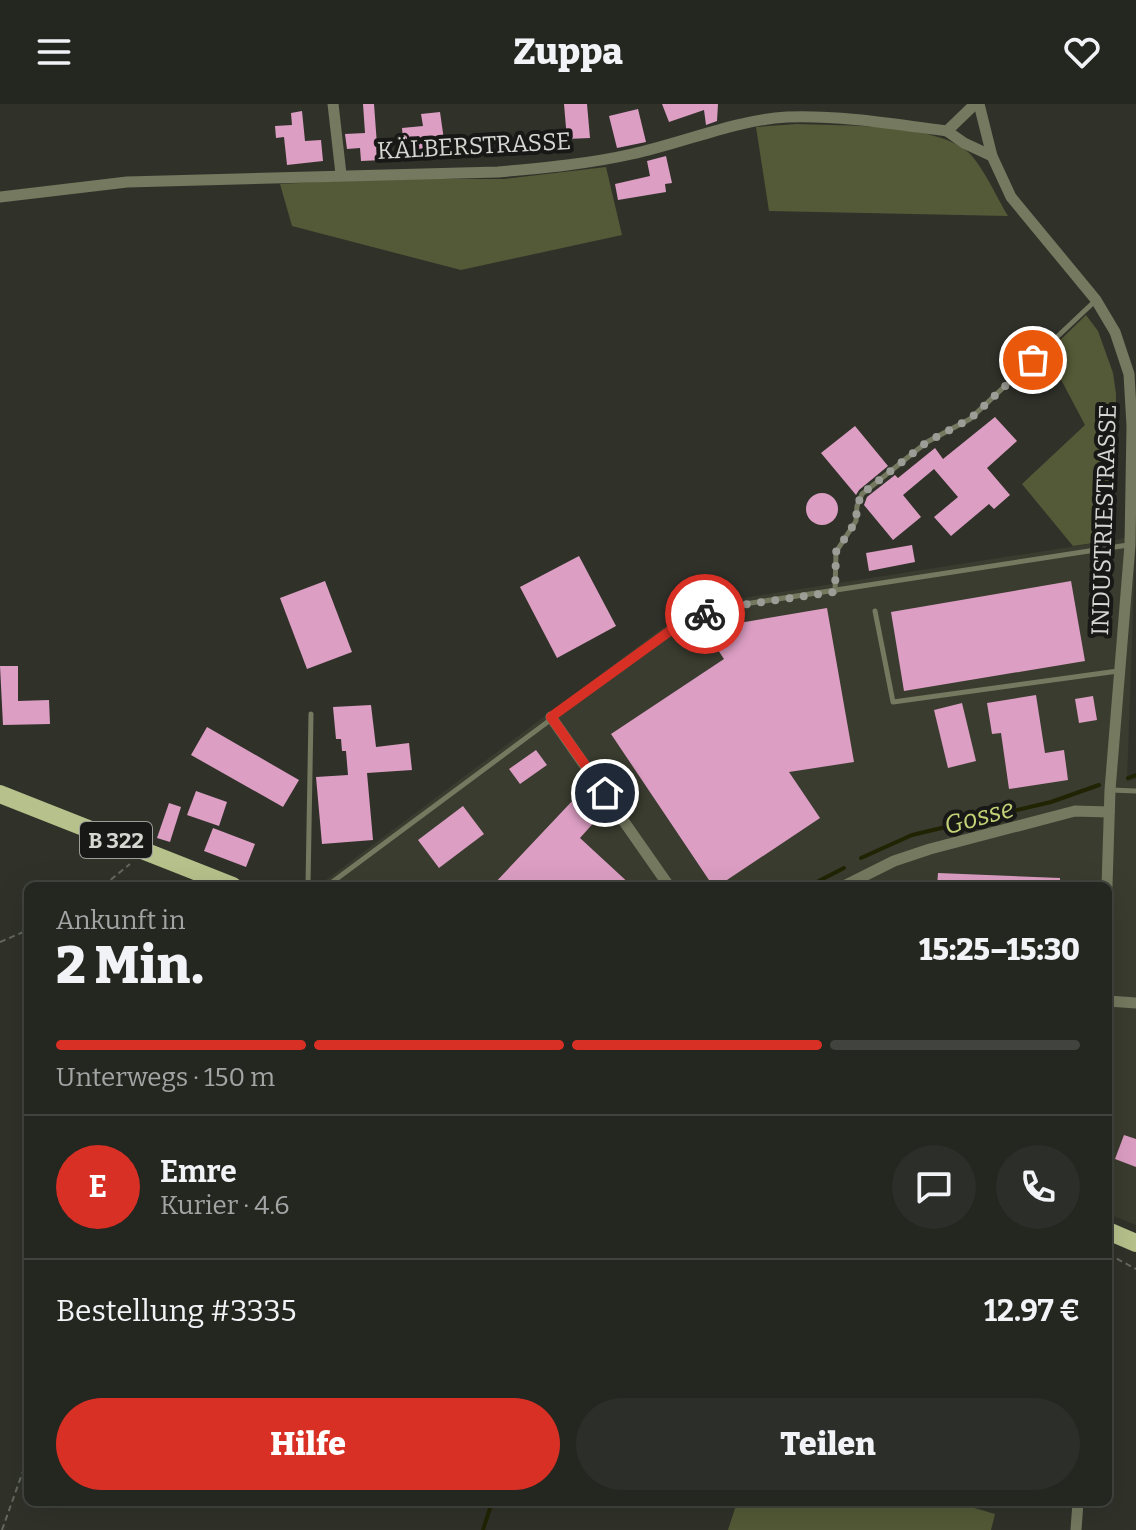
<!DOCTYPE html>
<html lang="de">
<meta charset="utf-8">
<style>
:root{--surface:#242620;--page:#2c2e29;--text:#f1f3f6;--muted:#a3a5a5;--line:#41433e;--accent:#d93025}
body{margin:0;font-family:Bitter,serif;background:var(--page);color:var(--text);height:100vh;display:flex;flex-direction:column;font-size:30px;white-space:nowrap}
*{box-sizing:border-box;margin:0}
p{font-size:26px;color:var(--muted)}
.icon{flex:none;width:44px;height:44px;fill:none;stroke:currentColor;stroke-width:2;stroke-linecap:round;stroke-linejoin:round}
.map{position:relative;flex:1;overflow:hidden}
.sheet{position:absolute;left:24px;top:778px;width:1088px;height:624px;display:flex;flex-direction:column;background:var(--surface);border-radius:12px;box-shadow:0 8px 32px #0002,0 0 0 2px var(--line)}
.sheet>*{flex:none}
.pin{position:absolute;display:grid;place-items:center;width:68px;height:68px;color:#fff;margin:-34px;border:4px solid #fff;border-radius:50%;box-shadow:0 2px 8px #0007}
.courier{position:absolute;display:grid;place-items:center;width:80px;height:80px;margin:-40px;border:6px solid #d93025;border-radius:50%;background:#fff;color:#222;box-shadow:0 2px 10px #0007}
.summary em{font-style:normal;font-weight:800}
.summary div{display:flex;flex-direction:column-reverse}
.summary{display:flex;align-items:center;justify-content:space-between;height:136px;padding:0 32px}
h1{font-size:52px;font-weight:800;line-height:60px}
.bar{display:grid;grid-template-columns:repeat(4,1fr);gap:12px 8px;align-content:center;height:96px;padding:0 32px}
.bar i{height:10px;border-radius:6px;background:var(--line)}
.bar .on{background:var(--accent)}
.bar p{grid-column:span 4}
.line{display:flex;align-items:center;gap:20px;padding:0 32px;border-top:2px solid var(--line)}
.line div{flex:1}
.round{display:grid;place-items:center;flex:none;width:84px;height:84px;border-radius:42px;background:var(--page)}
.action{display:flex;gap:16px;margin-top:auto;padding:16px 32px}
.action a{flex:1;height:92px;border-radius:48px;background:var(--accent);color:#fff;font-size:32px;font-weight:800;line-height:92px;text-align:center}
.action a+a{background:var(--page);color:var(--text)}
header{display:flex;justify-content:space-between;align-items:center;height:104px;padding:0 32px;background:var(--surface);font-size:36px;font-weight:800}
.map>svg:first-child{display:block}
.built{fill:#3a3c2f}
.green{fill:#545a37}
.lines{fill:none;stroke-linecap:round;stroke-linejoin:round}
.stream{stroke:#202403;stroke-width:4}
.building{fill:#dc9ec3}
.path{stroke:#656760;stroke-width:2;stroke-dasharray:6 4;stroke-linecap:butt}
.lane{stroke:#74795f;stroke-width:5}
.street{stroke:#74795f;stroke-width:11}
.primary{stroke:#b7c18b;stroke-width:18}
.done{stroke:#9c9d97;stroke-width:8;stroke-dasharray:0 14.4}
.route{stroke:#d93025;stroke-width:10}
.labels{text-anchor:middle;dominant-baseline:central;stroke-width:8;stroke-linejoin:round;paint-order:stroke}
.shield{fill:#181916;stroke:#9d9e9a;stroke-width:2}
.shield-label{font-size:22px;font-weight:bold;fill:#d6d7d2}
.street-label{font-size:24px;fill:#d6d7d2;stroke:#181916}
.water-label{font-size:26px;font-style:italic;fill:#c3d277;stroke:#181916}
</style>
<header><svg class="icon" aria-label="menu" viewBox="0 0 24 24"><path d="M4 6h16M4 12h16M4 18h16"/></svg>Zuppa<svg class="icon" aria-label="heart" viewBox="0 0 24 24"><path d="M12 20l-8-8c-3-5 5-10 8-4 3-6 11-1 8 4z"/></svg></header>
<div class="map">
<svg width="1136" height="1426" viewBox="0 0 1136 1426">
<rect width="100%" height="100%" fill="#30322a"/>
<polygon class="built" points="1136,428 1127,677 1136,675 1136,1121 1108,1110 1108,782 318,782 684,508 705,500 1121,435"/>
<g class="green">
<path d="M797 20C841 22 935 19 968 48 983 62 997 94 1008 112L769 107 756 23Z"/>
<polygon points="606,63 622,131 461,166 292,122 280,80 377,75 504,75"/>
<polygon points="1086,211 1098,227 1113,269 1116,290 1115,411 1093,439 1073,442 1022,380 1085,321 1047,249"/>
<polygon points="737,1398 954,1398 995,1410 991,1426 728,1426"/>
</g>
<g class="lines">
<g class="stream">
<polyline points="1128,674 1136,671"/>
<polyline points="861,754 912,731 1051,698 1099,681"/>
<polyline points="809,782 844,764"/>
<polyline points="483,1426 492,1398"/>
</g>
</g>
<g class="building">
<polygon points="363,0 374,0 377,41 382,40 383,56 361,57 360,44 347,45 345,30 365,29"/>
<polygon points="564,0 587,0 590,34 567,35"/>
<polygon points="662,0 718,0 717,17 706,21 704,6 669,18"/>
<polygon points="638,5 646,38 617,44 609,12"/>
<polygon points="302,7 305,37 321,36 323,57 287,61 284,33 276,34 275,22 292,21 291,9"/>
<polygon points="440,8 444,36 463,33 465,50 442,53 441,44 404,48 402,24 423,22 421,10"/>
<polygon points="666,52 672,79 665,80 666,88 618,96 615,80 650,72 647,57"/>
<polygon points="995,313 1017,337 987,364 1010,391 994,405 989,400 951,432 934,413 958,393 934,365 903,391 921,413 893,436 864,401 867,393 895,371 898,374 935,344 943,355"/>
<polygon points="855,322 888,362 859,386 856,391 821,349"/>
<circle cx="822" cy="405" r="16"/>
<polygon points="912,441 915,458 869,467 866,449"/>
<polygon points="579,452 616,522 557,554 520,483"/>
<polygon points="325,477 352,548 307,565 280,494"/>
<polygon points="1071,477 1085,557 904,587 891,508"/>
<polygon points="827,504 854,658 789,668 820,714 718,782 713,782 611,630 724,555 704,525"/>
<polygon points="0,562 18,562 18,597 49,596 50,620 3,621"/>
<polygon points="1036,591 1045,649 1064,646 1068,676 1009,685 1001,629 992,630 987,599"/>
<polygon points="1093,592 1097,616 1079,619 1075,595"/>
<polygon points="962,599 976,657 948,664 934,606"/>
<polygon points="371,601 376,643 409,639 412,666 367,669 373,736 322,740 316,673 348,671 346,647 342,647 341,635 336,635 333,603"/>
<polygon points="207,623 299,676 283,703 191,651"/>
<polygon points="536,646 547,661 520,680 509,665"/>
<polygon points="196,687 227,698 219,722 187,711"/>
<polygon points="575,694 597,715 580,734 632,782 492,782"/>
<polygon points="169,699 181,703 170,738 157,734"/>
<polygon points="463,702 484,730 439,764 418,736"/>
<polygon points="213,724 255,740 246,763 204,747"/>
<polygon points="938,769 1060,774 1060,782 937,782"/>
<polygon points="1124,1031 1136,1035 1136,1063 1115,1055"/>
</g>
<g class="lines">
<g class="path">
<polyline points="103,782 130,760"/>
<polyline points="0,838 28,826"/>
<polyline points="1108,1150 1136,1165"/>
<polyline points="2,1426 28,1353"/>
</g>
<g class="lane">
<polyline points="835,488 836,448 856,417 857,402 862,390 927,338 970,315 1095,197"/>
<polyline points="875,507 893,598 1118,567"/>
<polyline points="1111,686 1136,687"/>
<polyline points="308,782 311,610"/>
<polyline points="327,782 674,524 719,504 1128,441"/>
</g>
<g class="street">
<polyline points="333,0 341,70"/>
<polyline points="979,0 992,52 1011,93 1096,196 1115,228 1129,270 1132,322 1130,441 1110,686 1107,782"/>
<polyline points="947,27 964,39 992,52"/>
<path d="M0 93 127 78 498 68C543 64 588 60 632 50 683 39 735 16 787 13 840 11 894 20 947 27L975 0"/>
<polyline points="551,613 669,782"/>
<polyline points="844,782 894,757 930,745 1075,707 1109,708"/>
<polyline points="1108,897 1136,899"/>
<polyline points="1076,1426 1078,1398"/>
</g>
<g class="primary">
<polyline points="0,690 233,782"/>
<polyline points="1108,1127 1136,1139"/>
</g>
</g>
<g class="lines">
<polyline class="done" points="705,510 719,504 835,488 836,448 856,417 857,402 862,390 927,338 970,315 1033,256"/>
<polyline class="route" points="605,689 551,613 674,524 705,510"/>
</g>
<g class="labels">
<rect class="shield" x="80" y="718" width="72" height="36" rx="6"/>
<g class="shield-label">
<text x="116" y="736">B 322</text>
</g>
<g class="street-label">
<text transform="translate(474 42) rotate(-3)">KÄLBERSTRASSE</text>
<text transform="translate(1104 416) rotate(-88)">INDUSTRIESTRASSE</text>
</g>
<g class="water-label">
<text transform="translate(979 713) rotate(-15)">Gosse</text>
</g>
</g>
</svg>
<div class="pin" style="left:1033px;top:256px;background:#ea580c"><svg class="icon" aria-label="bag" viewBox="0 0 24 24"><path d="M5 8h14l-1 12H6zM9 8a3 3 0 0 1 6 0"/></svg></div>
<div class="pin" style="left:605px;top:689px;background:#1f2937"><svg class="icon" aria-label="home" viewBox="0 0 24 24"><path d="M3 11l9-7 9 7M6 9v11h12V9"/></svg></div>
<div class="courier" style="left:705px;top:510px"><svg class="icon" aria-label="bike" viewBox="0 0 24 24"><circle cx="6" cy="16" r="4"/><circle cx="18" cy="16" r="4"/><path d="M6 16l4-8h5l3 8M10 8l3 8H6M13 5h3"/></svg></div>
<section class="sheet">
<div class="summary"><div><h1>2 Min.</h1><p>Ankunft in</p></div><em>15:25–15:30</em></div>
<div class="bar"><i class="on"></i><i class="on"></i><i class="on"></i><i></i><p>Unterwegs · 150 m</p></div>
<div class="line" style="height:144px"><b class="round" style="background:var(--accent);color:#fff">E</b><div><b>Emre</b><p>Kurier · 4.6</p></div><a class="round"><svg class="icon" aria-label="chat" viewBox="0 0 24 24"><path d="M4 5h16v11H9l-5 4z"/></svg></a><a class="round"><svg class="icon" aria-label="phone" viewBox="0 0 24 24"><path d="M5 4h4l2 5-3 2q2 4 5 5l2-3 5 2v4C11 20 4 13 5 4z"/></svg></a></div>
<div class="line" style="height:104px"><div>Bestellung #3335</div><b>12.97 €</b></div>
<div class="action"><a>Hilfe</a><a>Teilen</a></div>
</section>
</div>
